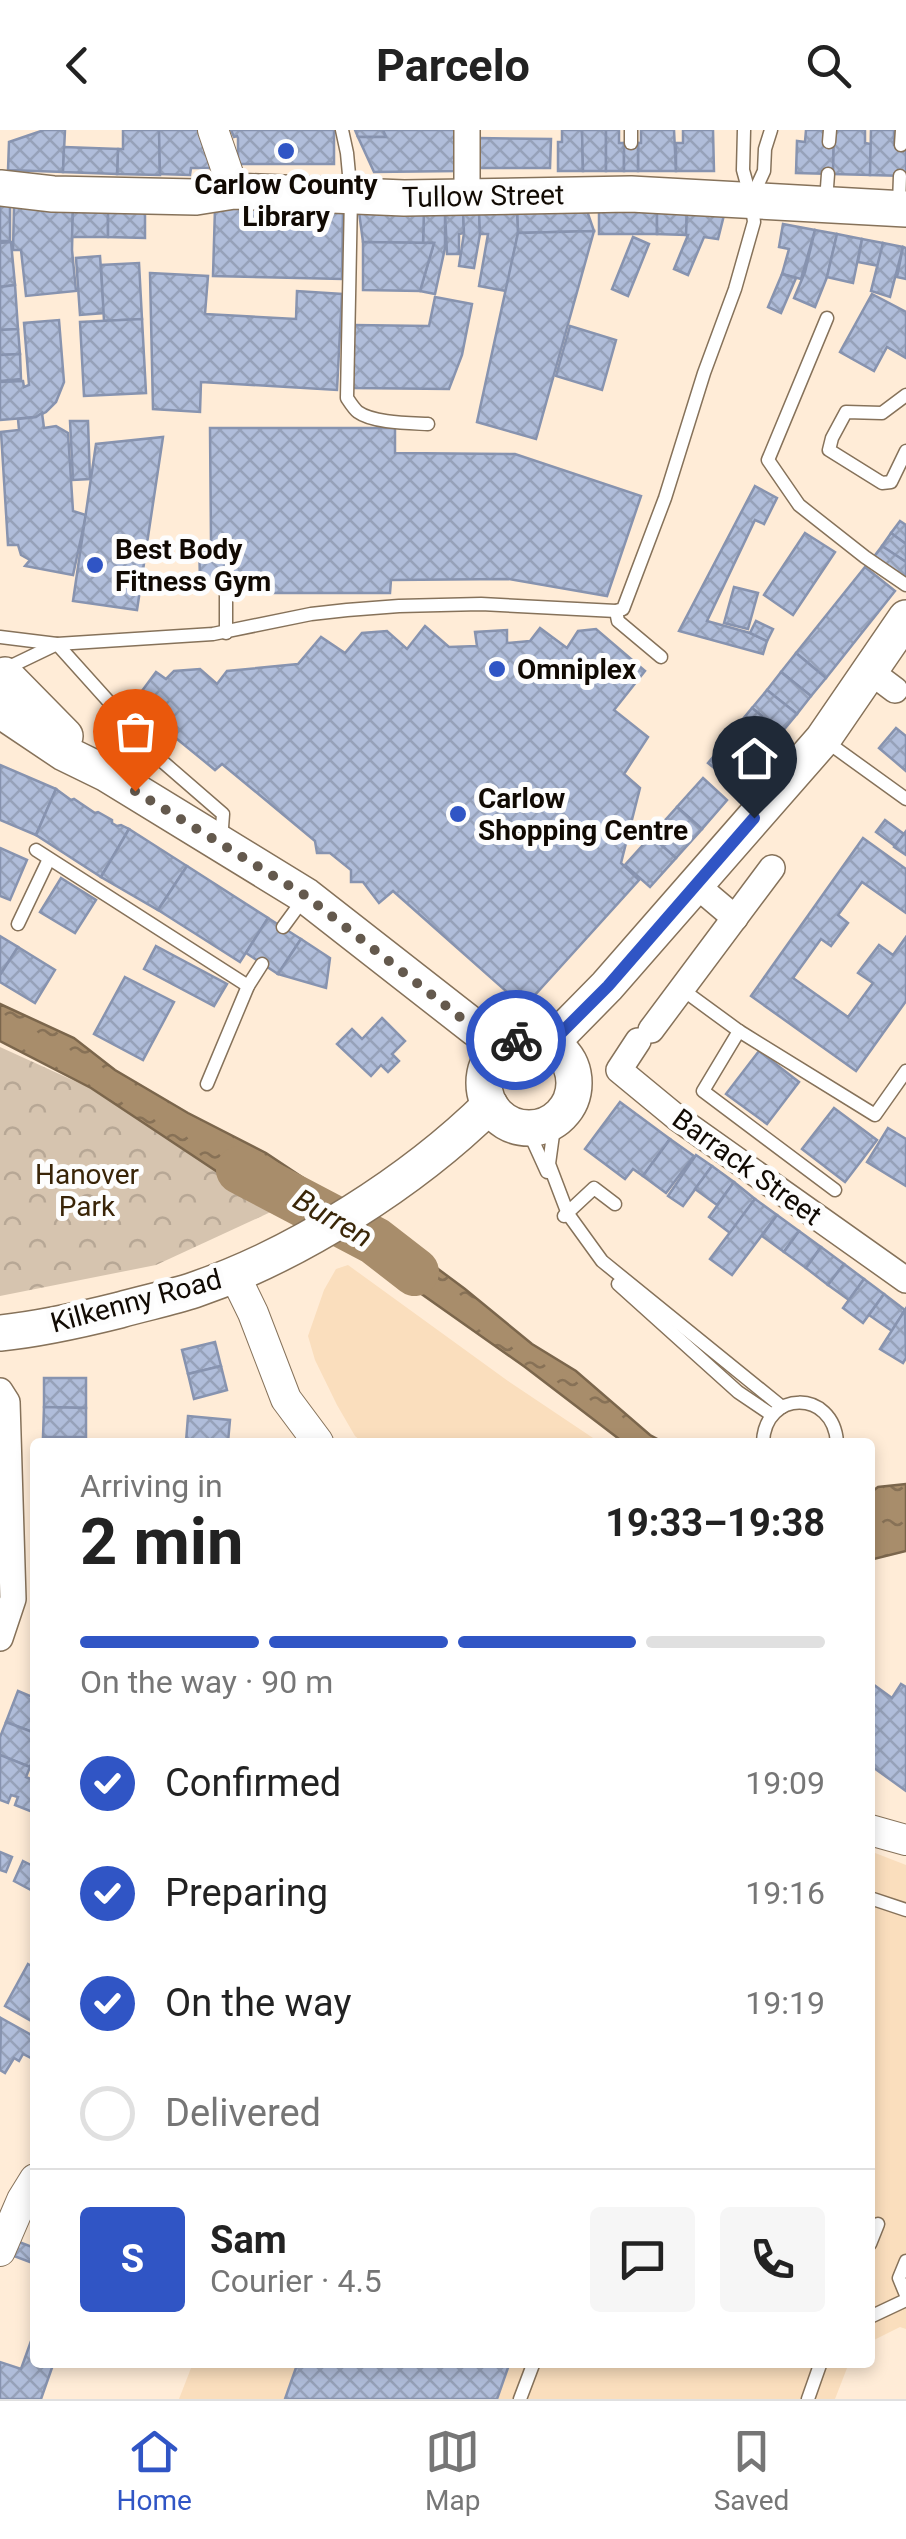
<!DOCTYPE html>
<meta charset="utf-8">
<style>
:root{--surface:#fff;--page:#f6f6f6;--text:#222;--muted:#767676;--line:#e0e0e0;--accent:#3055c5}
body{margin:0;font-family:Roboto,sans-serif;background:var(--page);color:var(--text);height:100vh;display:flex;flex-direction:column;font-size:38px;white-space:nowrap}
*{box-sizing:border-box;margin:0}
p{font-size:32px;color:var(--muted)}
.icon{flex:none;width:55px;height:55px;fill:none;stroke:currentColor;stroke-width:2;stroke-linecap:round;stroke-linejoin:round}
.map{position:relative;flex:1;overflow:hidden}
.drawer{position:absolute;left:30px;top:1308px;width:845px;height:930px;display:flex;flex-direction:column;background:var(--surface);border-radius:10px;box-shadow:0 5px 15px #0003}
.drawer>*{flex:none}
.pin{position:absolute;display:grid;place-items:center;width:85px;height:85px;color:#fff;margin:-102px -42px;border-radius:50% 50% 50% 0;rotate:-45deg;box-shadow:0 0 10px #0007}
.pin .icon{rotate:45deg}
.courier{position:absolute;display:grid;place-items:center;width:100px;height:100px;margin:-50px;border:8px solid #3055c5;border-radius:50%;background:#fff;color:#222;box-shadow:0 2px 12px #0007}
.overview em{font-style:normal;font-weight:700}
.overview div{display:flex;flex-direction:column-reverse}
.overview{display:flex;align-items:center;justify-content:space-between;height:170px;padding:0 50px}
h1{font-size:65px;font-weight:700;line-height:75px}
.bar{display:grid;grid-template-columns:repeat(4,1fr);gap:15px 10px;align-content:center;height:120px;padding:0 50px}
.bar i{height:12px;border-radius:8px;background:var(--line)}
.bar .on{background:var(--accent)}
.bar p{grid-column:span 4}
.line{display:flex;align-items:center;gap:25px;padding:0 50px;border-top:2px solid var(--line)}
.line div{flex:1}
.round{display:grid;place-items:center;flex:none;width:105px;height:105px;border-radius:10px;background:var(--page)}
ol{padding:0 50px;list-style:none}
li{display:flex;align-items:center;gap:30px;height:110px}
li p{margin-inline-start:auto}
li .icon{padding:10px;border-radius:50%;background:var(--accent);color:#fff;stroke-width:4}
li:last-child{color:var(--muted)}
li i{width:55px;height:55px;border:5px solid var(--line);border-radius:50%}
header{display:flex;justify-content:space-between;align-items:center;height:130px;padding:0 50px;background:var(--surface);font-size:45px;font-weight:700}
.tab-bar{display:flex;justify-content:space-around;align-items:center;height:140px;border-top:2px solid var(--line);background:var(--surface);font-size:28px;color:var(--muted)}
.tab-bar a{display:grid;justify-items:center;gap:5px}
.tab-bar .on{color:var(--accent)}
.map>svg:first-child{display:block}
.built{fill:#fadebd}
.park{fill:url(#park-crowns)}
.water{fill:url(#water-ripples);stroke:#7b664c;stroke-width:2.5}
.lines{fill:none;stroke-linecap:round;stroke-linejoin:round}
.river{stroke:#a88d6b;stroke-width:48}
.building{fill:url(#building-cross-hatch);stroke:#8793af;stroke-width:2.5}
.service-casing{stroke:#86725a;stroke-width:15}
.minor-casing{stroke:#86725a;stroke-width:28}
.tertiary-casing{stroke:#86725a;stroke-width:32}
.secondary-casing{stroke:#86725a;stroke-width:38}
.service{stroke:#fff;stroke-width:12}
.minor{stroke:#fff;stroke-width:25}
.tertiary{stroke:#fff;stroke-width:30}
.secondary{stroke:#fff;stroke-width:35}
.done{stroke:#64594d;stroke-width:10;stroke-dasharray:0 18}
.route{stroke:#3055c5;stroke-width:12}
.poi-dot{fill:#3055c5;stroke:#fdfdfd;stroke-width:4}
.labels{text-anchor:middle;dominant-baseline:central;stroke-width:10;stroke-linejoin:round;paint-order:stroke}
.poi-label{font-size:28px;font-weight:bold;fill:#110a03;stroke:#fdfdfd;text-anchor:start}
.street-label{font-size:28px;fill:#110a03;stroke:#fdfdfd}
.park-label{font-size:28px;fill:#392407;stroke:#fdfdfd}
.water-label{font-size:30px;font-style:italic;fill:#3a2608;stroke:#fdfdfd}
</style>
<header><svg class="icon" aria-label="back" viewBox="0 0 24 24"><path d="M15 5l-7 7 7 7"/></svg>Parcelo<svg class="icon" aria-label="search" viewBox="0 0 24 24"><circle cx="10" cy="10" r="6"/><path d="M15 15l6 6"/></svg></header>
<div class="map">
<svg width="906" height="2269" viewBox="0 0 906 2269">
<defs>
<pattern id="park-crowns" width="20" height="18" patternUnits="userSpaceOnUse" patternTransform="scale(2.5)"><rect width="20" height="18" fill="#d6c4af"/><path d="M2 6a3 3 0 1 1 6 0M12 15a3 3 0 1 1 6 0" fill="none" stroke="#b7a795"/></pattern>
<pattern id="water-ripples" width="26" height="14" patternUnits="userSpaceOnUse" patternTransform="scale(2.5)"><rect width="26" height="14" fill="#a88d6b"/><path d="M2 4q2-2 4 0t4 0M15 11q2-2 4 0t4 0" fill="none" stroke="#877156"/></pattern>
<pattern id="building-cross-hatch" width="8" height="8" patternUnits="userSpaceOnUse" patternTransform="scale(2.5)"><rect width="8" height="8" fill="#b0bdda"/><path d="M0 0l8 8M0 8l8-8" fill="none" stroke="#96a1b9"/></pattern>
</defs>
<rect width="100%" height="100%" fill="#ffecd7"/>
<g class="built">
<polygon points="348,1135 508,1251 599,1312 362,1312 355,1306 337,1275 315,1230 308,1206 324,1160 336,1139"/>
<polygon points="870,1721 906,1735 906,2199 900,2197 870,2212"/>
<polygon points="193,2233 849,2233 835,2269 179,2269"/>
</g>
<polygon class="park" points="0,917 90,958 275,1080 156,1135 0,1166"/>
<g class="water">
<polygon points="0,874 74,908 115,940 188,983 266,1023 317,1057 286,1079 275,1080 91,958 0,911"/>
<path d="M379 1095 465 1159 532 1214 576 1241 650 1305 663 1312H623L525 1237 396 1146C379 1127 366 1127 347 1114Z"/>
<polygon points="906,1354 906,1421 870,1430 870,1363 878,1357"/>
</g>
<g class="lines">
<polyline class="river" points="240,1040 375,1111 415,1142"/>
</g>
<g class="building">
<polygon points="44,0 65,0 63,42 8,40 9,12"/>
<polygon points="123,0 159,0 160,45 117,44 118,19 123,19"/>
<polygon points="159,0 207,0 213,38 191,38 190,45 160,44"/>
<polygon points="231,0 334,0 334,34 238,34 238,8 237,6 234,7"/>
<polygon points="355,0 383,0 386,7 358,7"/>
<polygon points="383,0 457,0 458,41 374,42 358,7 386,7"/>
<polygon points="562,0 582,0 583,41 558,41 558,12 562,12"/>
<polygon points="582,0 606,0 606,41 583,41"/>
<polygon points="606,0 619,0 619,13 624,13 624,41 606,41"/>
<polygon points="641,0 674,0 676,41 638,41 638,13 641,13"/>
<polygon points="683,0 713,0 714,41 676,41 676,13 683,13"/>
<polygon points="806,0 825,0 834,12 833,44 796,43 797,11 805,12"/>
<polygon points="834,0 865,0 865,13 871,14 870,45 833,44"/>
<polygon points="871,0 894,0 894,15 906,15 906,46 870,45"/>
<polygon points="476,8 551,9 550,38 476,38"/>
<rect x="624" y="13" width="14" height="28"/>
<polygon points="64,17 118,19 117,44 63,42"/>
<rect x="0" y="75" width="10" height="36"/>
<polygon points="14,77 73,79 72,120 76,161 26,166 21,120 13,120"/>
<polygon points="215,78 343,81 342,149 213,146"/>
<polygon points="586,78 594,101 518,103 517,82"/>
<polygon points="73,79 108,79 108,107 72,107"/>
<polygon points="108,79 145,79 145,108 108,107"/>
<polygon points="424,80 445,80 445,118 435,164 420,161 434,113 423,113"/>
<polygon points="424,80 423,113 363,112 359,82"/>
<polygon points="445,80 463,81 464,103 459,104 459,124 447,124"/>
<rect x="599" y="80" width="58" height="24"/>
<polygon points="657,80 687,81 686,105 657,104"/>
<polygon points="463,81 479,82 480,104 474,138 459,136 464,103"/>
<polygon points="687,81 724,85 718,109 704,107 688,145 674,139 688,105 686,105"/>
<polygon points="479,82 517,82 518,103 506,161 479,156 488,104 480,104"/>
<polygon points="783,94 815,100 801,149 782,144 789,119 779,117"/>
<polygon points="815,100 837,104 827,147 815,177 794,168 805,142"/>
<polygon points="594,101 536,309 477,292 518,103"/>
<polygon points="837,104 862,109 853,153 827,147"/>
<polygon points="633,107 649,114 628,166 612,159"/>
<polygon points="862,109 883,113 879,136 858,132"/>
<polygon points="11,112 15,155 0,157 0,113"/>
<polygon points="363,112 434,113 420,161 363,160"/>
<polygon points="883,113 903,117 890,167 871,161"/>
<polygon points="903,117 906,118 906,149 897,147"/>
<polygon points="100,126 104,183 80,185 76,128"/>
<polygon points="139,133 142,189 104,191 101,135"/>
<polygon points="150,143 208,146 205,184 296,189 297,161 342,164 337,260 201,252 200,282 153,279"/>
<polygon points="782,144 796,148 781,183 768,177"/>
<polygon points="15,155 18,199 0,200 0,157"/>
<polygon points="872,164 906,182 906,228 887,217 874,241 840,222"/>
<polygon points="435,167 472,174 462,225 449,259 353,258 354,195 429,196"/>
<polygon points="142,189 146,263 84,266 80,192"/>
<polygon points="59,190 64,252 56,272 46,282 36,287 0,290 0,252 23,251 24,257 29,255 24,193"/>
<polygon points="570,196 616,210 602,260 556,246"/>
<polygon points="18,199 20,224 0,225 0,200"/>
<polygon points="20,224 21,249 0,251 0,225"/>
<polygon points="42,283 44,298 56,296 68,303 73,381 86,385 73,445 25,436 30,430 21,425 18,415 8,415 1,302 19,300 18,289 36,287"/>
<polygon points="70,291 88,291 90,349 73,350"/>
<polygon points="210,298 395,298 395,323 515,324 641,366 607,466 509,449 391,450 390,463 228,463 227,451 200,450 199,412 211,412"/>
<polygon points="163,307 137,480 73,471 96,314"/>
<polygon points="755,356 777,368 764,394 755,390 707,491 750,503 767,511 763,524 679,501"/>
<polygon points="900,391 906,395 906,414 891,403"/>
<polygon points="805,403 835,422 793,485 764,465"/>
<polygon points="891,403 906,414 906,432 882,416"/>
<polygon points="882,416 906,432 906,446 904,449 873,428"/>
<polygon points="865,437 895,461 826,548 796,523"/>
<polygon points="734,457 758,463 748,499 724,493"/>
<polygon points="756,491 773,499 767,511 750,503"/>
<polygon points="425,496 449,517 477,516 475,502 507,500 507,513 530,511 540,498 567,518 578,501 596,499 645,541 614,580 648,607 624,644 640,658 621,733 639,750 524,877 393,761 379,773 363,752 351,752 351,740 330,723 317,723 315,711 222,634 215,640 133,573 156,542 166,549 174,541 200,539 217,554 227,541 298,534 321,507 345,523 362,503 387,501 407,519"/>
<polygon points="796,523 826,548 811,566 781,542"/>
<polygon points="781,542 811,566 797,584 767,560"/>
<polygon points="767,560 797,584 782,602 752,578"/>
<polygon points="752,578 782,602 768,620 737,596"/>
<polygon points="737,596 768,620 753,638 723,615"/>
<polygon points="896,598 906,606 906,641 879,618"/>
<polygon points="723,615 753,638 738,657 708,633"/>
<polygon points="0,635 56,659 36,705 0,690"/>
<polygon points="703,648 727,670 702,699 677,677"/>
<polygon points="56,659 71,670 74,669 95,683 98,682 112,690 112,693 117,696 121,695 129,699 101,747 36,705"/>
<polygon points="677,677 702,699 676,728 651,706"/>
<polygon points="885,690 904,704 895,716 876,702"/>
<polygon points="129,699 187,736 158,780 101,747"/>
<polygon points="906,701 906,725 894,717"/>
<polygon points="651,706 676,728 650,757 625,735"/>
<polygon points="863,708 906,739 906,783 862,752 838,785 848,793 831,816 821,809 793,848 848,887 873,853 858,843 879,815 893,825 906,807 906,871 856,941 751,866"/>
<polygon points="0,718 27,730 10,770 0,766"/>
<polygon points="187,736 268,788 240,832 158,780"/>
<polygon points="61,748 96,770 75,803 40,782"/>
<polygon points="268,788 301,809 278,844 246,823"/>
<polygon points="0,806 18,817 0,845"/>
<polygon points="301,809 330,828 326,858 278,844"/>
<polygon points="156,816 227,854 214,876 144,839"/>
<polygon points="18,817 55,840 35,873 0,852 0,845"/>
<polygon points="125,847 174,872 143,930 94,904"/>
<polygon points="382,888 405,911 392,924 399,931 388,942 381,935 371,946 337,914 352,899 362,909"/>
<polygon points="759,921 799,952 767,994 726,964"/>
<polygon points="620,972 670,1009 643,1046 633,1039 625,1049 585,1019"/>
<polygon points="834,978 877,1010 845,1052 802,1019"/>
<polygon points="888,998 906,1009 906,1056 867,1032"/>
<polygon points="670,1009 694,1026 666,1063 643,1046"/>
<polygon points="696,1025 712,1036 683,1076 668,1066"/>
<polygon points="712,1036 734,1052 717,1075 695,1059"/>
<polygon points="734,1052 755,1069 730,1103 709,1087"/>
<polygon points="755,1069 777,1085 732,1145 710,1129"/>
<polygon points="777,1085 799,1101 784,1122 762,1106"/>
<polygon points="799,1101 821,1117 806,1138 784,1122"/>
<polygon points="821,1117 844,1134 828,1155 806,1138"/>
<polygon points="844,1134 864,1149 849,1170 828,1155"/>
<polygon points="864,1149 884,1164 863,1193 843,1178"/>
<polygon points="884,1164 905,1180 892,1201 869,1185"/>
<polygon points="905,1180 906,1228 903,1233 880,1219"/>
<polygon points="215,1212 221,1236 188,1244 182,1220"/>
<polygon points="221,1236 227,1260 194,1269 188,1244"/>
<polygon points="44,1248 86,1248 86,1278 44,1277"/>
<polygon points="44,1277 86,1278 86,1307 43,1307"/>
<polygon points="188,1286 230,1290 228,1312 186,1312"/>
<polygon points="870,1552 892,1568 901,1554 906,1557 906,1661 870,1635"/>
<polygon points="18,1561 35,1568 35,1603 6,1592"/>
<polygon points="6,1592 35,1603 35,1624 30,1637 0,1625 0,1607"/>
<polygon points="0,1625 30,1637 26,1647 35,1651 35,1683 15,1675 18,1667 11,1665 8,1673 0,1670"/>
<polygon points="0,1722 12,1727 6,1742 0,1740"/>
<polygon points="23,1731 35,1737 35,1751 31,1760 14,1751"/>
<polygon points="28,1834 35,1838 35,1893 5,1876"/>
<polygon points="1,1888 35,1907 33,1929 23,1924 19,1931 14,1928 5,1943 0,1940"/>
<polygon points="19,2112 35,2118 35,2134 14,2126"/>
<polygon points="35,2200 35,2232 54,2232 41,2269 0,2269 0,2232 21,2239"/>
<polygon points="298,2232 510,2232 497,2269 285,2269"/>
</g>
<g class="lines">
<defs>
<g id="service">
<path d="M342 0 347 23 351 66 347 268C349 271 354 279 358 282 373 293 410 293 428 294"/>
<polyline points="631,0 631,13"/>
<polyline points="829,12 830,0"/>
<polyline points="901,15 902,0"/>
<polyline points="752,67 764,41 765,19 771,0"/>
<polyline points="826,71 828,44"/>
<polyline points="899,74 900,46"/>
<polyline points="827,188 768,330 799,375 865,427 906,455"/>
<polyline points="906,265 882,283 846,282 832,308 829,320 882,353 891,352 906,321"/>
<polyline points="226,453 226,503"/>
<polyline points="616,481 618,491 661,527"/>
<polyline points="0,507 57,514 163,632 223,684 221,711"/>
<polyline points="5,539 57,514 213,504 311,484 347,480 399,476 481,474 616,481 623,479 665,368 704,243 735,159 754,92 751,69 743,40 744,0"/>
<polyline points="823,609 906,669"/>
<polyline points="36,720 248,856"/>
<polyline points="18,794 49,729"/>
<polyline points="283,797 305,767"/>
<polyline points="683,860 739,901 875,985 906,941"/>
<polyline points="739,901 703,961 835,1060"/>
<polyline points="207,954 248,856 262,834"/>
<polyline points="555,990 549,1034 568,1084 602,1131 782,1277"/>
<polyline points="527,998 547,1042"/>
<polyline points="564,1086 594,1058 615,1074"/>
<polyline points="618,1154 738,1262 772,1285"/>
<path d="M763 1312C765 1260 833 1259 837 1312"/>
<polyline points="870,1768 906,1780"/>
<polyline points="870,2114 878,2094"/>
<polyline points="906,2131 899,2148 906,2165"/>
<polyline points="870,2187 906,2170"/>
<polyline points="520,2269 534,2232"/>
<polyline points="808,2269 821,2232"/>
</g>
<g id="minor">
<polyline points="467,68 467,0"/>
<polyline points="871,542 895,560"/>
<polyline points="696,755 735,788"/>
<polyline points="651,900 772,738"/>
<polyline points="638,911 619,940 676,987 906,1150"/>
<polyline points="0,1261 7,1272 13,1469 0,1508"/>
</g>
<g id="tertiary">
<polyline points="213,0 234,61"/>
<polyline points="234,1144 253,1183 286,1269 318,1312"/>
<polyline points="870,1700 906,1710"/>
<polyline points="0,2121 22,2070 35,2049"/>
</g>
<g id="secondary">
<polyline points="0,58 53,64 196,67 234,61 404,68 631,64 906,79"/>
<polyline points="5,545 65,606"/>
<polyline points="0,580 64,623 107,644 306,766 475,898 504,915"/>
<circle cx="529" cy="953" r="45"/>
<polyline points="551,913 607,856 823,609 906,488"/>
<path d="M0 1203C41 1199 80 1190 120 1180 144 1173 170 1168 194 1160 297 1125 413 1051 490 975"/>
</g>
</defs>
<use href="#service" class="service-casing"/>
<use href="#minor" class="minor-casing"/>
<use href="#tertiary" class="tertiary-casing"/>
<use href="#secondary" class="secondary-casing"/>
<use href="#service" class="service"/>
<use href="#minor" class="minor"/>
<use href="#tertiary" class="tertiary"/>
<use href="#secondary" class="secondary"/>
</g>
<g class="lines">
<polyline class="done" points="135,661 306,766 474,898 504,915 516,910"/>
<polyline class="route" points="516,910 527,908 551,913 608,856 754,688"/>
</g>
<g class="poi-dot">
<circle cx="286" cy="21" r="10"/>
<circle cx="95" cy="435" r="10"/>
<circle cx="497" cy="539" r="10"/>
<circle cx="458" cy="684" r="10"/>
</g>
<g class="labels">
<g class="poi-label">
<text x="286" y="54" text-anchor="middle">Carlow County<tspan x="286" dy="32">Library</tspan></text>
<text x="115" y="419">Best Body<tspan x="115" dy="32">Fitness Gym</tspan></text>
<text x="517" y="539">Omniplex</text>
<text x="478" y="668">Carlow<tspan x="478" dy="32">Shopping Centre</tspan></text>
</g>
<g class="street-label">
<text transform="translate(483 66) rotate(-1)">Tullow Street</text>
<text transform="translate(747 1037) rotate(36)">Barrack Street</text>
<text transform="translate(136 1171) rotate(-15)">Kilkenny Road</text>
</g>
<g class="park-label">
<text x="87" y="1044">Hanover<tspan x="87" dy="32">Park</tspan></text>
</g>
<g class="water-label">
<text transform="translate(333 1088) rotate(30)">Burren</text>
</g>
</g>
</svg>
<div class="pin" style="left:135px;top:661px;background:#ea580c"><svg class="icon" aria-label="bag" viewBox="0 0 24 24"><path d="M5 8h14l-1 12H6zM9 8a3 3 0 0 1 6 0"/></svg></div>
<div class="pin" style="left:754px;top:688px;background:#1f2937"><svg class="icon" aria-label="home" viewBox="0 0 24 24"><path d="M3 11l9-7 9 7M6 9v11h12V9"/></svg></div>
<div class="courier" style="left:516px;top:910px"><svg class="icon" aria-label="bike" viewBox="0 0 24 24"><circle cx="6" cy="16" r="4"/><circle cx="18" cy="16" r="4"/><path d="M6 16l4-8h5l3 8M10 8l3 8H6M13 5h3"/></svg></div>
<section class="drawer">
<div class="overview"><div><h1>2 min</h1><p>Arriving in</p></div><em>19:33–19:38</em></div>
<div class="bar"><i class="on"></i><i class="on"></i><i class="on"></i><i></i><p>On the way · 90 m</p></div>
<ol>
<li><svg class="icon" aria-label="check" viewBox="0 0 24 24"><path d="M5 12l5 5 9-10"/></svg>Confirmed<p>19:09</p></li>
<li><svg class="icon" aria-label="check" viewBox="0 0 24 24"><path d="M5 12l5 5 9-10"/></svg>Preparing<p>19:16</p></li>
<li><svg class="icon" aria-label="check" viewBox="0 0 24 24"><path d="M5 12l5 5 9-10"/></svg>On the way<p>19:19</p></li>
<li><i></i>Delivered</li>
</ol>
<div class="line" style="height:180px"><b class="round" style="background:var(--accent);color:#fff">S</b><div><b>Sam</b><p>Courier · 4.5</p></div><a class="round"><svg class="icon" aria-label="chat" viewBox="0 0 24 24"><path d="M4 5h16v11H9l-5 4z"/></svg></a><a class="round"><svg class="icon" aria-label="phone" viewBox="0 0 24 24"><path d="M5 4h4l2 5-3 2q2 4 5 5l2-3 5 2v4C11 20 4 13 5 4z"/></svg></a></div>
</section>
</div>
<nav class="tab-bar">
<a class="on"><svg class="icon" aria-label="home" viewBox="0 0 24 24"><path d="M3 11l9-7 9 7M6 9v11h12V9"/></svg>Home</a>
<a><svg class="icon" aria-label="map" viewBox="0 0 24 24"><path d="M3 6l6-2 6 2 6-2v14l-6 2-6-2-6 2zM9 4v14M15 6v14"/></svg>Map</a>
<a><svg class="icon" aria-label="saved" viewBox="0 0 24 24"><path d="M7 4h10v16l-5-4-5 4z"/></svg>Saved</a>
</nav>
